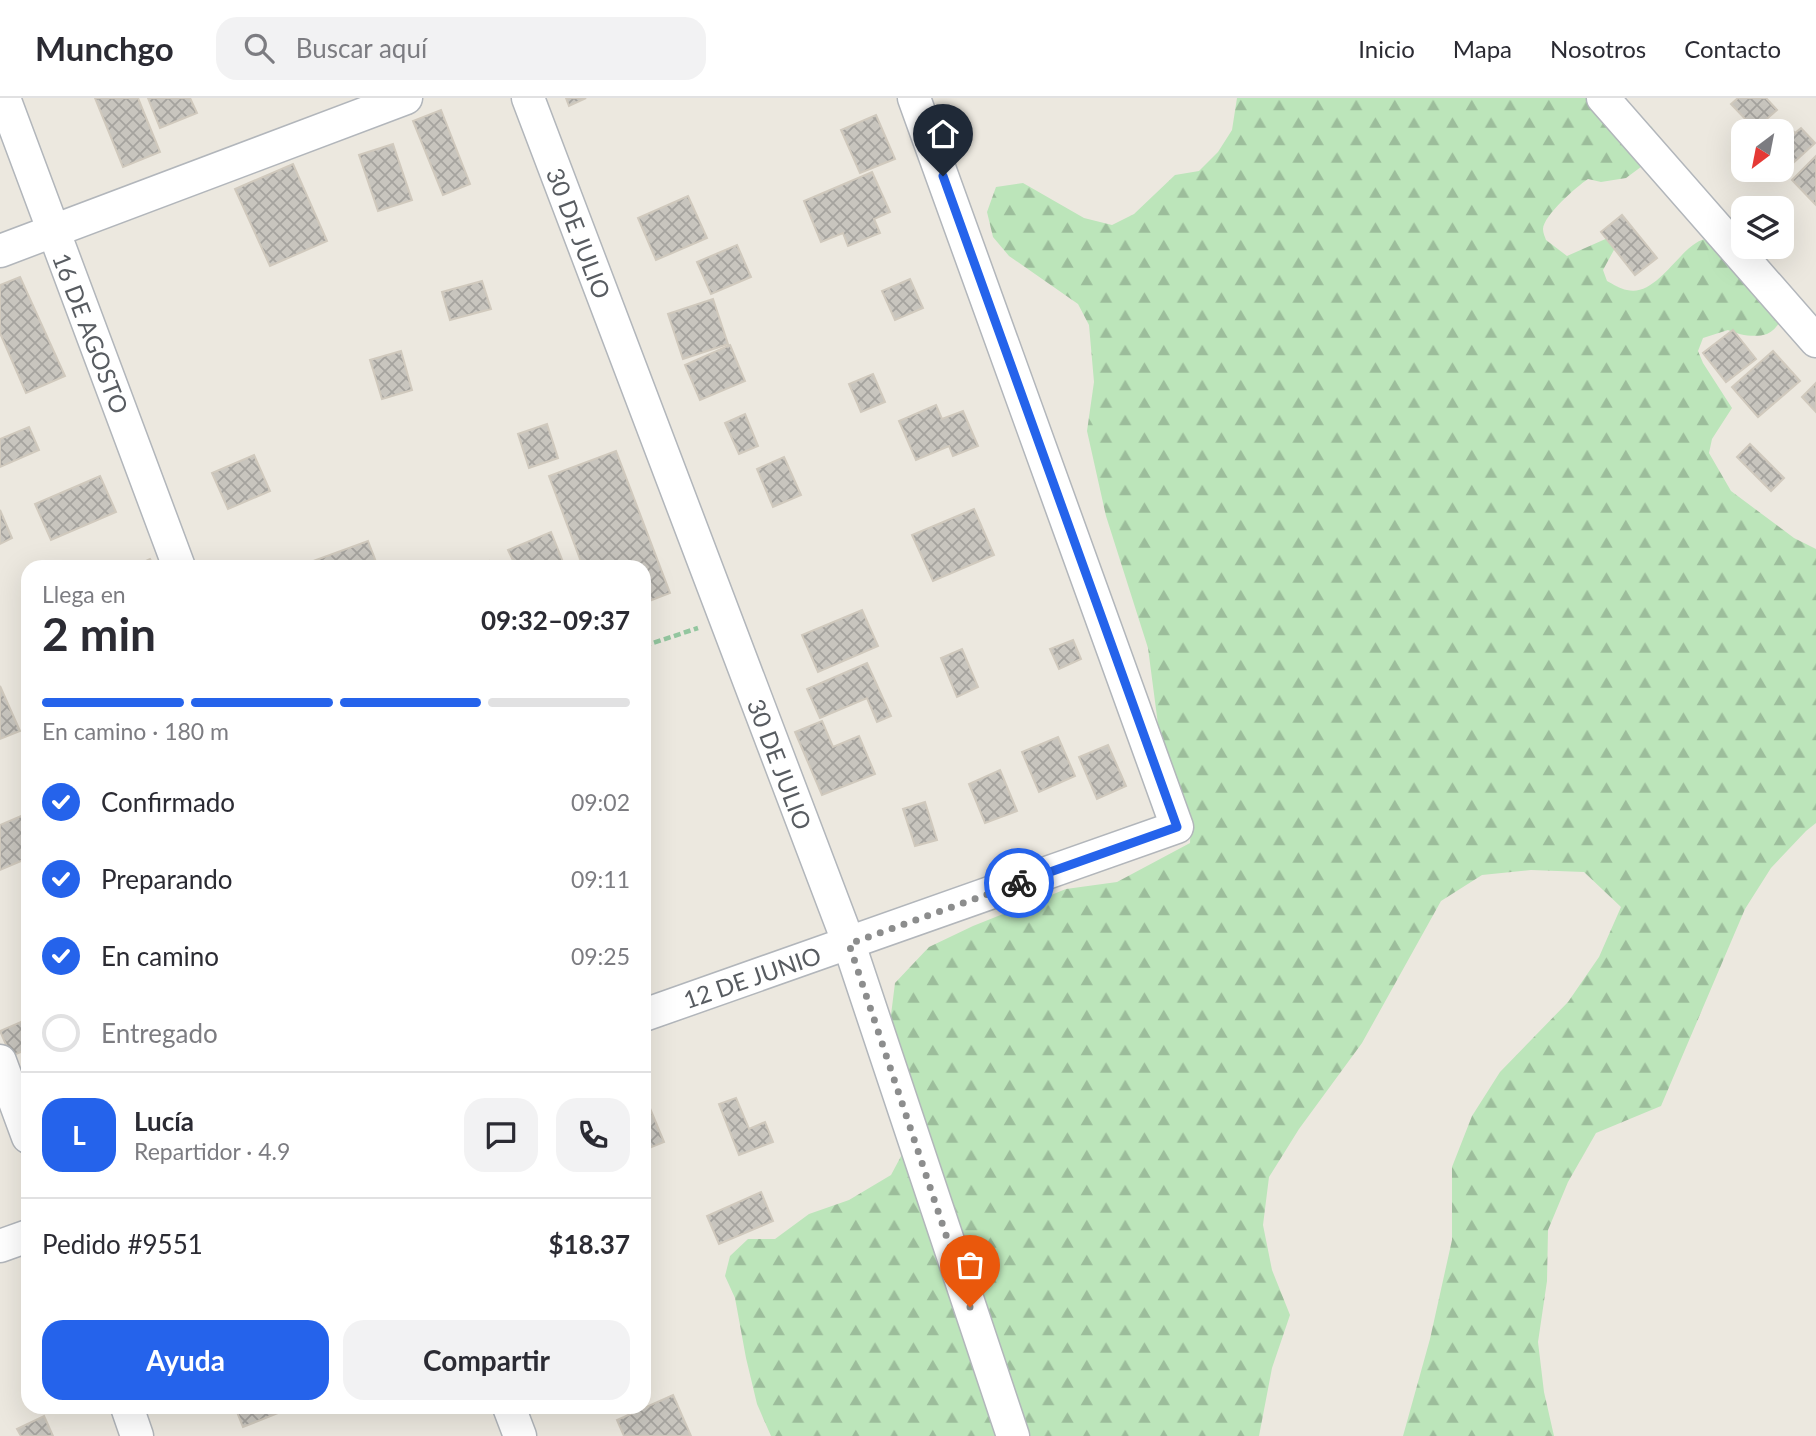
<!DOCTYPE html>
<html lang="es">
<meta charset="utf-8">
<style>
:root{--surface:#fff;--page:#f2f2f3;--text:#2b2b33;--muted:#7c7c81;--line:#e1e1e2;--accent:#2563eb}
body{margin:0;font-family:Lato,sans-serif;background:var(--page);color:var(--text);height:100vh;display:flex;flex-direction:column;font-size:26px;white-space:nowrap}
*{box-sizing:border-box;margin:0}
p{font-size:23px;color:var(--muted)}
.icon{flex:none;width:38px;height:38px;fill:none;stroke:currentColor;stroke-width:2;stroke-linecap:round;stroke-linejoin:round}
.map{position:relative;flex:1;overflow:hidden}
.side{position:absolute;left:21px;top:462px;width:630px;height:854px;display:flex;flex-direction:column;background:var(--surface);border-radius:21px;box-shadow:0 7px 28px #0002}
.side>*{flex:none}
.needle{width:46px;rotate:212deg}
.controls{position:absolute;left:1731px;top:21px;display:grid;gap:14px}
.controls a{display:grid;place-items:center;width:63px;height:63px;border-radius:14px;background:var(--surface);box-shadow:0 7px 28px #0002;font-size:35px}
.pin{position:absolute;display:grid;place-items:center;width:60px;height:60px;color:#fff;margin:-72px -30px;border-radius:50% 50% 50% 0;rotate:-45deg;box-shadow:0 0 7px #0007}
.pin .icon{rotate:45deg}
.courier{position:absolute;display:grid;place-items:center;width:70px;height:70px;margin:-35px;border:5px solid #2563eb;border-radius:50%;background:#fff;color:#222;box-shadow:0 2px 9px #0007}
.summary em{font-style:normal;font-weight:700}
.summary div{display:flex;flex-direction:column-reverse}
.summary{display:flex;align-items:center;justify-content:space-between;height:119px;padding:0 21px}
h1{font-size:46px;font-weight:700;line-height:52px}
.bar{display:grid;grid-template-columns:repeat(4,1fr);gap:10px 7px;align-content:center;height:84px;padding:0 21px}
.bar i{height:9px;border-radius:5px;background:var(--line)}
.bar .active{background:var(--accent)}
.bar p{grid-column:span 4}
.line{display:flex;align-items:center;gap:18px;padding:0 21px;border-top:2px solid var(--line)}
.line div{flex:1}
.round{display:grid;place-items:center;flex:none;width:74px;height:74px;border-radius:21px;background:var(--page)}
ol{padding:0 21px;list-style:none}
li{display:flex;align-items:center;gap:21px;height:77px}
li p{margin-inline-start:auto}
li .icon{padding:7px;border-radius:50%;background:var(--accent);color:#fff;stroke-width:4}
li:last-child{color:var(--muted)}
li i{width:38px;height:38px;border:4px solid var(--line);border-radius:50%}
.primary-button{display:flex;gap:14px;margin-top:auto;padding:14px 21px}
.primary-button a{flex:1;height:80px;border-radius:21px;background:var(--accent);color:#fff;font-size:28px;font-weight:700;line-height:80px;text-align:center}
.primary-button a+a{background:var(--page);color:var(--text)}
header{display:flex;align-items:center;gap:42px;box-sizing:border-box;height:98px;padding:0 35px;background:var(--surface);border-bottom:2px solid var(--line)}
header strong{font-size:33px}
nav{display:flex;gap:38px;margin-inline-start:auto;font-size:24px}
.search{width:490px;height:63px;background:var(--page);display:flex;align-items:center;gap:18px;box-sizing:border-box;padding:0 24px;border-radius:21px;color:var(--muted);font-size:26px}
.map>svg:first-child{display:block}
.forest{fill:url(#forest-firs)}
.building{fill:url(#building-cross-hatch);stroke:#d0c9bd;stroke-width:2}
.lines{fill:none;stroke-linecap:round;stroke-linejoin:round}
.street-casing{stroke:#b2b6bb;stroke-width:35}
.path{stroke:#93c69f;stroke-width:4.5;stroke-dasharray:7 3.5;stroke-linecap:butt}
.street{stroke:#fff;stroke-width:32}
.done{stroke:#8c8d8d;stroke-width:7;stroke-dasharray:0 12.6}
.route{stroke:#2563eb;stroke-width:9}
.labels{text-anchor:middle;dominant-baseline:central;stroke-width:5;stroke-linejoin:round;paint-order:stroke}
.street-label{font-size:24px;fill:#585c61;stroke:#fff}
</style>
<header>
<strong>Munchgo</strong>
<div class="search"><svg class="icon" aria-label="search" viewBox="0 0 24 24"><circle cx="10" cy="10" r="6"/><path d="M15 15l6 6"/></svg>Buscar aquí</div>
<nav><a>Inicio</a><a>Mapa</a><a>Nosotros</a><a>Contacto</a></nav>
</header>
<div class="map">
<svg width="1816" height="1338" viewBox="0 0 1816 1338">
<defs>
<pattern id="forest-firs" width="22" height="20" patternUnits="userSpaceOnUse" patternTransform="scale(1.75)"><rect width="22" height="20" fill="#bce5ba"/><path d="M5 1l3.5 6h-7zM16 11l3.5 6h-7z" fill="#9cbd9b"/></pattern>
<pattern id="building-cross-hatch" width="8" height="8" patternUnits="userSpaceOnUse" patternTransform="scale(1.75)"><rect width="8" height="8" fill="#c8c5be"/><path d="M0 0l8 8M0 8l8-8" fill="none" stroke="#a5a39e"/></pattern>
</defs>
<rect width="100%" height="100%" fill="#ece8df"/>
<path class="forest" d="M1237 0H1608L1652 29 1657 41 1649 63 1626 80 1601 84 1588 81C1576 89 1544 117 1543 131 1543 135 1545 139 1546 142L1567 158 1610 139 1615 150 1603 172 1607 183C1613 186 1620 191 1627 192 1654 199 1676 157 1696 145 1703 140 1714 140 1722 138L1786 215C1781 222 1776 232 1767 236 1755 240 1739 237 1728 232L1703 240 1698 253 1703 265 1732 310 1712 341 1709 355 1731 393 1794 440 1816 451V725L1806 733 1771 770 1745 811 1661 1008 1596 1035 1568 1084 1548 1132 1547 1183 1538 1244 1544 1294 1554 1338H1403L1430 1241 1452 1142V1069L1472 1018 1500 974 1568 904 1599 859 1621 809 1584 774 1531 772 1482 777 1441 803 1362 945 1299 1031 1269 1079 1263 1127 1272 1172 1290 1217 1272 1270 1259 1338H771L757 1306 746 1260 735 1200 725 1178 730 1158 748 1141H775L809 1116 849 1102 891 1077 914 1034 889 933 895 885 929 849 973 828 1066 791 1117 784 1190 745 1191 720 1159 634 1148 550 1106 418 1087 333 1094 284 1089 227 1078 206 1009 158 993 139 987 114 996 89 1023 85 1084 120 1112 127 1134 116 1175 77 1199 73 1218 54 1232 32Z"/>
<g class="building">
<polygon points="95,0 138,0 160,54 123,69"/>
<polygon points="148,0 190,0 197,15 160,30"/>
<polygon points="566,0 586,0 569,8"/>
<polygon points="1738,0 1766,0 1777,12 1755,31 1731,6"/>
<polygon points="441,12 470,86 443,97 413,23"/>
<polygon points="876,17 895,61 860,75 841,32"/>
<polygon points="1785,24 1795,35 1801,30 1815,45 1782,75 1779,72 1782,72 1782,33 1775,33"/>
<polygon points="393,46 412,102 378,113 359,57"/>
<polygon points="1816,58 1816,107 1792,82"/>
<polygon points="293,66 327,143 270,168 235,91"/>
<polygon points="872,74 890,114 874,121 880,135 848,148 843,135 821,144 804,103"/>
<polygon points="688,98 707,140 656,162 638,120"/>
<polygon points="1622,117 1657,160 1635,177 1601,134"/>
<polygon points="737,147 751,179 711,196 697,164"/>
<polygon points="20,179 65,278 26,295 0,235 0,187"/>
<polygon points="910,181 923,210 895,222 882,193"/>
<polygon points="482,183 491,211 450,222 442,194"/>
<polygon points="713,201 728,246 683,261 668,216"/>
<polygon points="1733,232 1756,261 1726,284 1703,255"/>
<polygon points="730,247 745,283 700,302 685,267"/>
<polygon points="401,253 412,292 382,301 370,262"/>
<polygon points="1773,253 1800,283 1758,319 1732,289"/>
<polygon points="873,276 885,304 861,314 849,286"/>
<polygon points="1816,285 1816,314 1802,299"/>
<polygon points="936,307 942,321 963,313 978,348 953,358 949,348 916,362 899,323"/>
<polygon points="745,316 758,348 739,356 725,325"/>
<polygon points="547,326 558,360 529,370 518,336"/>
<polygon points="29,329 39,352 0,369 0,341"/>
<polygon points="1750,346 1784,380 1771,393 1737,359"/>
<polygon points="616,353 670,495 644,505 644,469 583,469 549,378"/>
<polygon points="254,357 270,393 228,411 212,375"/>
<polygon points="784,359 801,397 773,409 757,371"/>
<polygon points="100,378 116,414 51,442 35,406"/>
<polygon points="974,411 994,457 933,483 912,437"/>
<polygon points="0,412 12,440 0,446"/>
<polygon points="551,434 565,469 516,469 508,452"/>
<polygon points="368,443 378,469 315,469 313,463"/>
<polygon points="150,461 154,469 133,469"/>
<polygon points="489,463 491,469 473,469"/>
<polygon points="862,512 878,548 818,574 802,537"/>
<polygon points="1073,542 1081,561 1059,571 1050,551"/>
<polygon points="962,551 978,589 957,599 941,560"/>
<polygon points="867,565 891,618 877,624 867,600 820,620 807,591"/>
<polygon points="0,588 20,633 0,641"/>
<polygon points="822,623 833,649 859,638 875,676 822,697 795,634"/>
<polygon points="1058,639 1075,678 1039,694 1022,654"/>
<polygon points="1108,647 1126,688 1097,701 1079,659"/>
<polygon points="1000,672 1017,713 985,725 969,686"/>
<polygon points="925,704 937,742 915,748 903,711"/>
<polygon points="21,718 28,734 28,760 0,772 0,727"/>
<polygon points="28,921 28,951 11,958 0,933"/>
<polygon points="644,996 664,1044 644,1052"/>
<polygon points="736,1000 749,1031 765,1024 773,1044 739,1057 719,1006"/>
<polygon points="761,1094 773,1123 719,1146 707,1118"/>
<polygon points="673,1297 691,1338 624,1338 617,1322"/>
<polygon points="235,1309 281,1309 283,1313 243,1329"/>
<polygon points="44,1318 53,1338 21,1338 17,1331"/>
</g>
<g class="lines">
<defs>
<g id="street">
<polyline points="4,0 179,469"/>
<polyline points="528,0 849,846 1013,1338"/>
<polyline points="1603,0 1816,243"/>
<polyline points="0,153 406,0"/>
<polyline points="644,917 1177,729 914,0"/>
<polyline points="0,963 28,1039"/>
<polyline points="0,1148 28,1138"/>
<polyline points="127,1309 137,1338"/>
<polyline points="509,1309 520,1338"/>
</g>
</defs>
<use href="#street" class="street-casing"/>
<polyline class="path" points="644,548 698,530"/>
<use href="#street" class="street"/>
</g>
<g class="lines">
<polyline class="done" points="970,1209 849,846 1019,785"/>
<polyline class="route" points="943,78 1177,729 1019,785"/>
</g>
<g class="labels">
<g class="street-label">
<text transform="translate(579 135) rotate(69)">30 DE JULIO</text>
<text transform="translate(91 235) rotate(69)">16 DE AGOSTO</text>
<text transform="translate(780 666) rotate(69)">30 DE JULIO</text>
<text transform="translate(752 879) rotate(-19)">12 DE JUNIO</text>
</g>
</g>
</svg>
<div class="controls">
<a><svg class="needle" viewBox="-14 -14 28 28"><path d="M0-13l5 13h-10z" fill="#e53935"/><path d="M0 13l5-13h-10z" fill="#7c7c81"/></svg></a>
<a><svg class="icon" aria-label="layers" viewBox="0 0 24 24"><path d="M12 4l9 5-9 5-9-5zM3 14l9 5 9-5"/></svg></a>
</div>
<div class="pin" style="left:970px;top:1209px;background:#ea580c"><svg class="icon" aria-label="bag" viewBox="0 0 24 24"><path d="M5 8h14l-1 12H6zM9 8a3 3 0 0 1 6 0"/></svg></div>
<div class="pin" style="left:943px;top:78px;background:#1f2937"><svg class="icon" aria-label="home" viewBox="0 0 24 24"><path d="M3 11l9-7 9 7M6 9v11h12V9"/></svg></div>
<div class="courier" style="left:1019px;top:785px"><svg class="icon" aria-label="bike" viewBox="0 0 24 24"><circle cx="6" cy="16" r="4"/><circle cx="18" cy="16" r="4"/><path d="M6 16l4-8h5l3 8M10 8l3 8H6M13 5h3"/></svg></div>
<section class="side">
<div class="summary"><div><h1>2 min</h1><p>Llega en</p></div><em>09:32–09:37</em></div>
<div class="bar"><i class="active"></i><i class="active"></i><i class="active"></i><i></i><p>En camino · 180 m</p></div>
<ol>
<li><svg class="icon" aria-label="check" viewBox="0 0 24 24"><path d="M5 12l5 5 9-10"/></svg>Confirmado<p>09:02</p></li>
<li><svg class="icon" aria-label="check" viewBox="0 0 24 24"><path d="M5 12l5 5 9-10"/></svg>Preparando<p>09:11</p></li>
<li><svg class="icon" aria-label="check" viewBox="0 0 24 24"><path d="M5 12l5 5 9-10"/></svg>En camino<p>09:25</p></li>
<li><i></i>Entregado</li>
</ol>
<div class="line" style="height:126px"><b class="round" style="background:var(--accent);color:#fff">L</b><div><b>Lucía</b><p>Repartidor · 4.9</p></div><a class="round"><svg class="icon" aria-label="chat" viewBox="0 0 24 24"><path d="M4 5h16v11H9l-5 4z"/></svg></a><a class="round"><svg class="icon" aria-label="phone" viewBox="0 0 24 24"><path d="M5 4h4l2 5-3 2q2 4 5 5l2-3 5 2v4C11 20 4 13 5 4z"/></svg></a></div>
<div class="line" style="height:91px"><div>Pedido #9551</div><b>$18.37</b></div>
<div class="primary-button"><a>Ayuda</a><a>Compartir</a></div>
</section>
</div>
